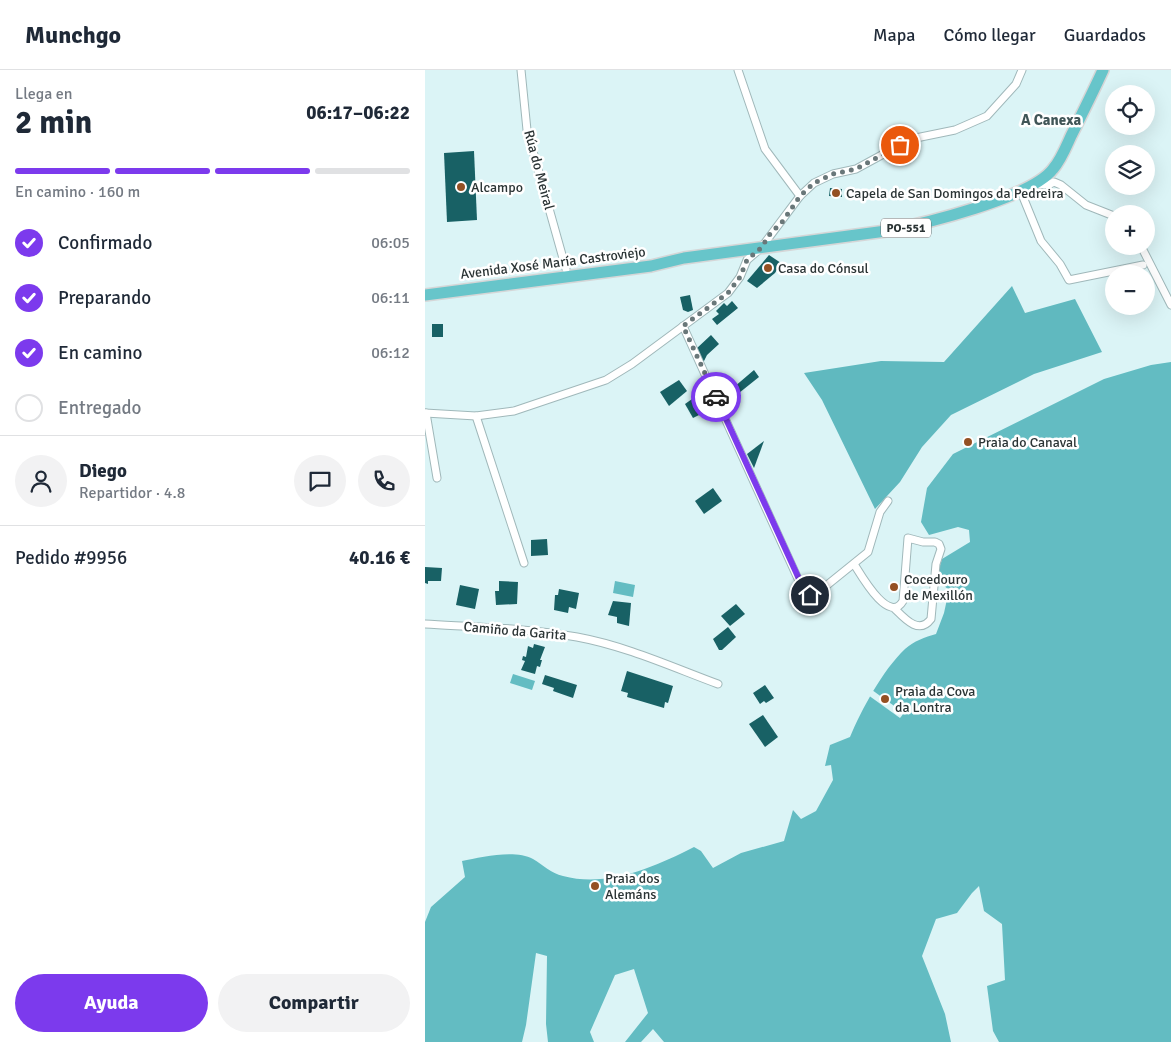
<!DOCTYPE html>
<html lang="es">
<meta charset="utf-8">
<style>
:root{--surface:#fff;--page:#f2f2f3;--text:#1f2937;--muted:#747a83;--line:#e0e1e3;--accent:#7c3aed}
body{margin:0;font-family:Signika,sans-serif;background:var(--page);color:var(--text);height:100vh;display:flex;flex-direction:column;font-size:19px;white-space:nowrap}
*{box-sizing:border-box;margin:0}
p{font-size:16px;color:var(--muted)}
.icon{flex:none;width:28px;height:28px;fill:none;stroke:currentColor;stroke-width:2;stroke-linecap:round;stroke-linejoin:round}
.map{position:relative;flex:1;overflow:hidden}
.drawer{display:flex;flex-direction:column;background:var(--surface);width:425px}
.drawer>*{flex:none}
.controls{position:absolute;left:680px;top:15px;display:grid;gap:10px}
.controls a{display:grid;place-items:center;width:50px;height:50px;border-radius:50%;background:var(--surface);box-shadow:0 5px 20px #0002;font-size:25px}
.pin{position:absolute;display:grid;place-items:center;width:42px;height:42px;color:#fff;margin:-21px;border:2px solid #fff;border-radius:50%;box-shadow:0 1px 5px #0007}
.courier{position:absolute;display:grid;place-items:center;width:50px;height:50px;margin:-25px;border:4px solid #7c3aed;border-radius:50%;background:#fff;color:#222;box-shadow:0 1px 6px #0007}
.summary em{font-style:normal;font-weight:800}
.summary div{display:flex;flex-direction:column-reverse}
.summary{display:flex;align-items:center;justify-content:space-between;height:85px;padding:0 15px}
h1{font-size:32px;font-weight:800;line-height:38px}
.bar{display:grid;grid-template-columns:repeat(4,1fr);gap:8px 5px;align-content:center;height:60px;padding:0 15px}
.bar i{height:6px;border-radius:4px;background:var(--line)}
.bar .active{background:var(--accent)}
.bar p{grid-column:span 4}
.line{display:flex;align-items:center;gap:12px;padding:0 15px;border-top:1px solid var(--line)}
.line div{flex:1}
.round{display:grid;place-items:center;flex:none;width:52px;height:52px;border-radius:26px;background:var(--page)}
ol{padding:0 15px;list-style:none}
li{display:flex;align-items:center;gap:15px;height:55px}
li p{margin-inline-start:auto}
li .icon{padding:5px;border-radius:50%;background:var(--accent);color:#fff;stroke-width:4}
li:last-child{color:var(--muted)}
li i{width:28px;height:28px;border:2px solid var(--line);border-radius:50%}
.action{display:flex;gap:10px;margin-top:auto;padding:10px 15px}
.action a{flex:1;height:58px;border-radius:30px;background:var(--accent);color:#fff;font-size:20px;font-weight:800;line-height:58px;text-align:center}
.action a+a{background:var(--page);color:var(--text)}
header{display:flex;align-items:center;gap:30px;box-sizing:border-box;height:70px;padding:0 25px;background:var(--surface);border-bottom:1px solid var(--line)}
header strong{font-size:24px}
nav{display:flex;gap:28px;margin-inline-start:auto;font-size:18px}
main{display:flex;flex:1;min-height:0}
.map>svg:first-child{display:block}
.forest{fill:#60b9bf}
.water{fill:#63bcc2}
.pier{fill:#dbf4f6}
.building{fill:#186165}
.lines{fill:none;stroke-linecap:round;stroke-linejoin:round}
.minor-casing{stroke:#a0b8ba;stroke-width:9}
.primary-casing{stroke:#d5d6d7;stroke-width:14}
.minor{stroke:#fff;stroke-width:7}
.primary{stroke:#67c5ca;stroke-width:11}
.done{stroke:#697779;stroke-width:5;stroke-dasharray:0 9}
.route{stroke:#7c3aed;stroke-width:6}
.poi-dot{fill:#945023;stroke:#fff;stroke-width:2}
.labels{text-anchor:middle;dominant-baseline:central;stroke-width:5;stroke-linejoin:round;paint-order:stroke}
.shield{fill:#fff;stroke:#6b7172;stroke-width:1}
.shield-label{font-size:12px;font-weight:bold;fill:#2b3435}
.street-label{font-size:14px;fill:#2b3435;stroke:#fff}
.poi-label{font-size:14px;fill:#2b3435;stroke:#fff;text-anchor:start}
.neighbourhood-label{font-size:15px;font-weight:bold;fill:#405557;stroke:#fff}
</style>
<header>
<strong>Munchgo</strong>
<nav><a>Mapa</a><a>Cómo llegar</a><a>Guardados</a></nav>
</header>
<main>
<section class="drawer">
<div class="summary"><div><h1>2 min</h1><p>Llega en</p></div><em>06:17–06:22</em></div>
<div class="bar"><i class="active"></i><i class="active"></i><i class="active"></i><i></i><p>En camino · 160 m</p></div>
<ol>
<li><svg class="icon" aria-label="check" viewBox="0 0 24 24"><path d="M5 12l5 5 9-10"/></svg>Confirmado<p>06:05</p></li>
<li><svg class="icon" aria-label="check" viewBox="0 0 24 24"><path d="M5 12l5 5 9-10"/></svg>Preparando<p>06:11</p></li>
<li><svg class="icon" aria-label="check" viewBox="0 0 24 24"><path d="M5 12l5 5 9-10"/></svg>En camino<p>06:12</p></li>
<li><i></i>Entregado</li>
</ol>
<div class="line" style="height:90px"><a class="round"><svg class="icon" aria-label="person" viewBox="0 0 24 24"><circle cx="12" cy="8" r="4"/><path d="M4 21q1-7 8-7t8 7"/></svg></a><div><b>Diego</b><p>Repartidor · 4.8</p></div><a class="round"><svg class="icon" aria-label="chat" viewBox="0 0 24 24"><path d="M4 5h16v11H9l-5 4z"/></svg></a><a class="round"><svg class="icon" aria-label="phone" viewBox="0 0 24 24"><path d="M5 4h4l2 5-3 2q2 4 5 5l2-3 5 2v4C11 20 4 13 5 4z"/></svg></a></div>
<div class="line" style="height:65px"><div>Pedido #9956</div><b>40.16 €</b></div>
<div class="action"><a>Ayuda</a><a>Compartir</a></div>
</section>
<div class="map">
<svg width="746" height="972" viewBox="0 0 746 972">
<rect width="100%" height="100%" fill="#dbf4f6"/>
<polygon class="forest" points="587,216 600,243 650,229 677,282 609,304 526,345 497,377 475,412 450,439 397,330 379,303 456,291 519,292"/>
<g class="water">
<path d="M746 292V972H574L568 961 562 916 580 910 577 854 559 841 554 816 547 823 532 843 511 849 497 886 520 944 526 972H239L228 959 216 972H200L223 943 209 899 190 905 165 962 169 972H123L121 954 122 886 111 883 101 955 97 972H0V852L6 837 40 807 37 791C56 787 90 779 108 789 118 795 126 803 138 806 182 818 230 797 269 777L276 781 288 798 316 783 359 771 368 740 376 749 391 741 408 710 406 695 400 696 405 675 425 667C437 639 457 601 480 579 489 571 500 567 511 564L519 543 524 520 511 509 517 489 545 472 544 460 533 457 504 465 496 452 502 418 528 384 679 309 726 295Z"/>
<polygon points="190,511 210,515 208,527 188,523"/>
<polygon points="88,604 110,611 107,620 85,613"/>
</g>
<polygon class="pier" points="447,620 479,643 475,648 443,625"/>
<g class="building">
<polygon points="49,81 52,150 22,152 19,83"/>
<polygon points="405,118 417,119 417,127 404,126"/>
<polygon points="344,185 356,193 350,203 332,218 322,211"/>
<polygon points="265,225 268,240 263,242 258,240 255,227"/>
<polygon points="307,231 313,238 292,255 287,249 294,244 291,241 299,233 302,236"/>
<rect x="7" y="254" width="11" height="13"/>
<polygon points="286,265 294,274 282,285 279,291 277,291 271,279"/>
<polygon points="329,300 334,307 314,323 316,326 309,331 302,323"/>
<polygon points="254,310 262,321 244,336 235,322"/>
<polygon points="277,322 288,338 268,348 260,334"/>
<polygon points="339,371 329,398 322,384"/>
<polygon points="288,418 297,431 279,444 270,431"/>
<polygon points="122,469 123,485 106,486 106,470"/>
<polygon points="0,497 17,498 16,511 3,511 3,514 0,513"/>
<polygon points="74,511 93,512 92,534 71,535 70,521 74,521"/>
<polygon points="35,515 54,519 50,539 31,535"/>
<polygon points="134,519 154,523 151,539 144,537 143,543 129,540 130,525 133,525"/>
<polygon points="188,531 206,533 204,556 192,553 192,547 183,545"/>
<polygon points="311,534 320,544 305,556 296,546"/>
<polygon points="303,557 311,567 297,580 294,580 288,569"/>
<polygon points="109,574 120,577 115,590 117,590 115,597 112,596 110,604 96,600 100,591 97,590 98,586 101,587 103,576 108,578"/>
<polygon points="202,601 248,616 243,633 240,632 239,638 202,627 203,623 196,621"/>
<polygon points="120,605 152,615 148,628 128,621 129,618 117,614"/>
<polygon points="340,615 349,628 341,633 339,631 335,634 328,623"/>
<polygon points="338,645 353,667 340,677 324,654"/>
</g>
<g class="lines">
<defs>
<g id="minor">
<polyline points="96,0 102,60 141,199"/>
<polyline points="313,0 340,79 375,126"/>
<polyline points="611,114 623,115 629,112 636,115 661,135 689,146"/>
<polyline points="596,122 616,171 635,194 644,210 718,195"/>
<polyline points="716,176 746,235"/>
<polyline points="258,256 379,522 385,525 391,524 443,482 455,442 463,431"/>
<polyline points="0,343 51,346 89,341 181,310 207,294 303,223 315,207 322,190 336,178 375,126 389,113 408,104 431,99 486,69 530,60 562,46 591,14 597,0"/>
<polyline points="1,343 12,408"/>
<polyline points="51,346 99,493"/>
<path d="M429 494C436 505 464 555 478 531L483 468 498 472H510L514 474 516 479 511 494 506 549C494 565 480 549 470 539"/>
<path d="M0 554C51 557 102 558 152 567 201 576 247 597 293 614"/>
</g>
<path id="primary" d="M0 225 226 196 259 188 461 161C498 154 606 128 628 99 636 90 641 77 646 66 657 44 668 22 678 0"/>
</defs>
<use href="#minor" class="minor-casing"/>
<use href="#primary" class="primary-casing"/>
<use href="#minor" class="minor"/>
<use href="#primary" class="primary"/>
</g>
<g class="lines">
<polyline class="done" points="291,327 258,256 303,223 315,207 322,190 336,178 345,164 358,151 375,126 389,113 408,104 431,99 475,75"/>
<polyline class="route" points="291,327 380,522 385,525"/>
</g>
<g class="poi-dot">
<circle cx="36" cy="117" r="5"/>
<circle cx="411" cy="123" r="5"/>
<circle cx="343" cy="198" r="5"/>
<circle cx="543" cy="372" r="5"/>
<circle cx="469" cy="517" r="5"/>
<circle cx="460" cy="629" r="5"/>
<circle cx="170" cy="816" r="5"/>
</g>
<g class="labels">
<rect class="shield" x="456" y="148.5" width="50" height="19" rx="4"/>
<g class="shield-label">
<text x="481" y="158">PO-551</text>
</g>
<g class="street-label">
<text transform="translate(114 100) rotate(75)">Rúa do Meiral</text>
<text transform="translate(128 193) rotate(-7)">Avenida Xosé María Castroviejo</text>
<text transform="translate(90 561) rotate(5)">Camiño da Garita</text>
</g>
<g class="poi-label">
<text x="46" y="117">Alcampo</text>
<text x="421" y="123">Capela de San Domingos da Pedreira</text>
<text x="353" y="198">Casa do Cónsul</text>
<text x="553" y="372">Praia do Canaval</text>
<text x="479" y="509">Cocedouro<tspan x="479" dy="16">de Mexillón</tspan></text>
<text x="470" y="621">Praia da Cova<tspan x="470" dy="16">da Lontra</tspan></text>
<text x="180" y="808">Praia dos<tspan x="180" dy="16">Alemáns</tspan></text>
</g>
<g class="neighbourhood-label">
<text x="626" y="50">A Canexa</text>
</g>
</g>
</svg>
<div class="controls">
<a><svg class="icon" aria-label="locate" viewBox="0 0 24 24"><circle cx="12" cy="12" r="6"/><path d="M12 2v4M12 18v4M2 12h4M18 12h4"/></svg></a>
<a><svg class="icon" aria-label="layers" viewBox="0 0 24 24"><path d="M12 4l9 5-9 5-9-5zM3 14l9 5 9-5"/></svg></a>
<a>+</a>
<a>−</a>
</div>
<div class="pin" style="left:475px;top:75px;background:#ea580c"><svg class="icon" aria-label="bag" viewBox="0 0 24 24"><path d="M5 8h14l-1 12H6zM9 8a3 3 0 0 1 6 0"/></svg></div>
<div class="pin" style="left:385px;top:525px;background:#1f2937"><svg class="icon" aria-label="home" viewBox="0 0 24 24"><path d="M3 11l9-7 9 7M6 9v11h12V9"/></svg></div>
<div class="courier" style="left:291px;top:327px"><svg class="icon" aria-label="car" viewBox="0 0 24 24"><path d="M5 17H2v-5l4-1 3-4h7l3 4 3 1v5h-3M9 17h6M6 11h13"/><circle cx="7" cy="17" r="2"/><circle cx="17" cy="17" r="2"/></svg></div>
</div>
</main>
